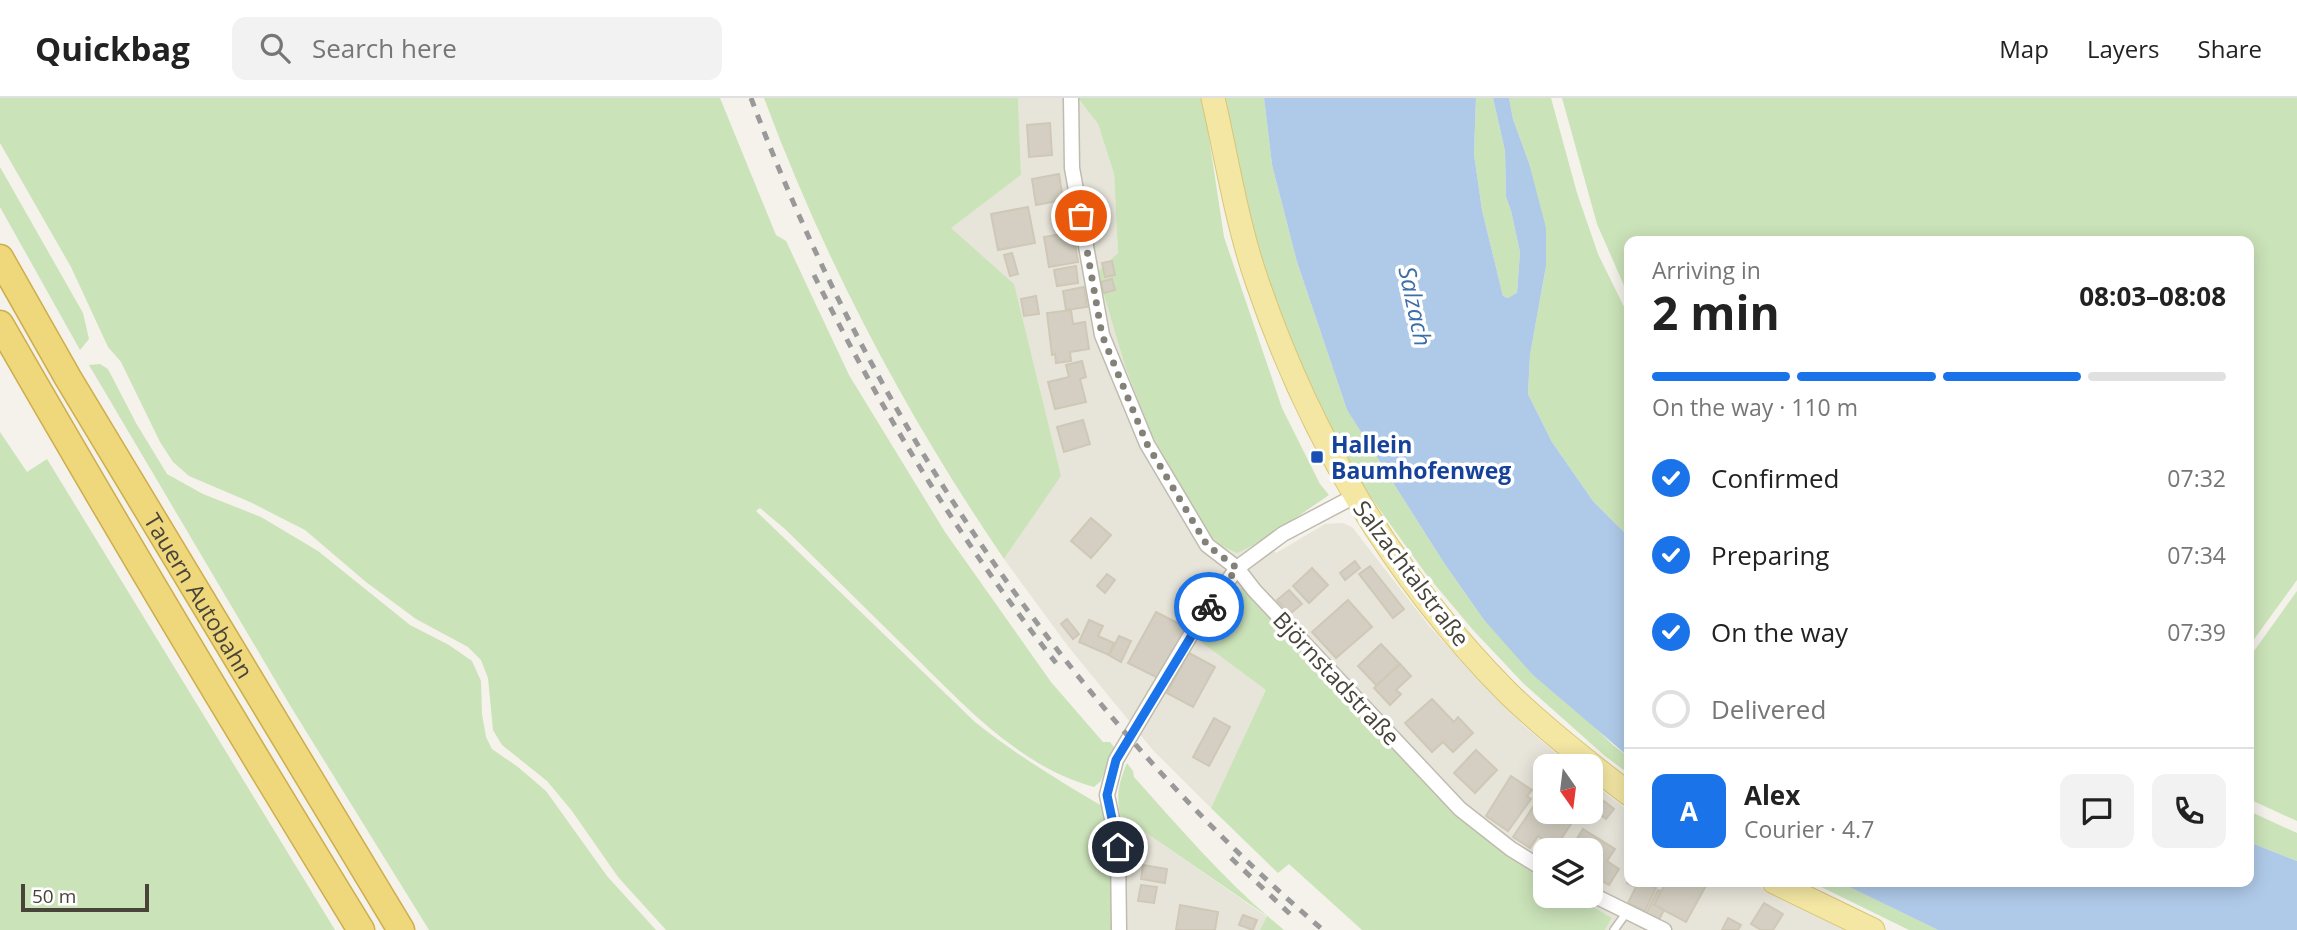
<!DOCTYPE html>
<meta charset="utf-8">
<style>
:root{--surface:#fff;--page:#f2f2f2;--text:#222;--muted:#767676;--line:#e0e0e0;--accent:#1a73e8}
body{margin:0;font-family:"Open Sans",sans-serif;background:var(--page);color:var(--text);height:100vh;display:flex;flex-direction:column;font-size:26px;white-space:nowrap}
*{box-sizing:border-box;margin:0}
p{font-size:23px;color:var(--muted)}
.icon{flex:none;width:38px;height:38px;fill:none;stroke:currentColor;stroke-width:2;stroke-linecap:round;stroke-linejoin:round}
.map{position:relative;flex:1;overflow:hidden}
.side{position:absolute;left:1624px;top:138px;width:630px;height:651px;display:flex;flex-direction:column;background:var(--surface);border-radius:14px;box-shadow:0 4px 18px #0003}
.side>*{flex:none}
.needle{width:46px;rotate:166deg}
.fabs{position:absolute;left:1533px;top:656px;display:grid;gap:14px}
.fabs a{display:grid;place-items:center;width:70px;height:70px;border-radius:14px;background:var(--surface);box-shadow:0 4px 18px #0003;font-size:35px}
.scale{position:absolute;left:21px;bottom:18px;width:128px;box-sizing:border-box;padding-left:7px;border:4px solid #48443a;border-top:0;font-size:19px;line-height:24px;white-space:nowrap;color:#48443a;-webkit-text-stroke:5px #fff;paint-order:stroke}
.pin{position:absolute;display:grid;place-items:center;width:60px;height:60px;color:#fff;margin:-30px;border:4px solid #fff;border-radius:50%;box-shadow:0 2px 7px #0007}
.courier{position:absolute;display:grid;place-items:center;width:70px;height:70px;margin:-35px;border:5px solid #1a73e8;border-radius:50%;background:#fff;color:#222;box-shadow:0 2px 9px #0007}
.headline em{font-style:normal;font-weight:700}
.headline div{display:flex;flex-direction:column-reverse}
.headline{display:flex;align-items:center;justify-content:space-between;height:119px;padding:0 28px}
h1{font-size:46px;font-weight:700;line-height:52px}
.bar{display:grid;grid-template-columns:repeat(4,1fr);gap:10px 7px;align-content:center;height:84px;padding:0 28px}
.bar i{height:9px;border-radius:5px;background:var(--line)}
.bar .selected{background:var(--accent)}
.bar p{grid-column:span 4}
.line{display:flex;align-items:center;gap:18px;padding:0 28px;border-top:2px solid var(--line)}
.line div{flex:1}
.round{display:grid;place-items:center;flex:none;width:74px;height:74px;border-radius:14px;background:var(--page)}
ol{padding:0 28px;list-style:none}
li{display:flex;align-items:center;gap:21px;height:77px}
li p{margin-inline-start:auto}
li .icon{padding:7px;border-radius:50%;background:var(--accent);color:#fff;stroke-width:4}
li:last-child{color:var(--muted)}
li i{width:38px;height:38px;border:4px solid var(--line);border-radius:50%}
header{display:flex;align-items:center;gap:42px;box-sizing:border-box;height:98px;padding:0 35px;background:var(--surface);border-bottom:2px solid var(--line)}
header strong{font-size:33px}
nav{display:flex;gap:38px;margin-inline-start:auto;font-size:24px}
.search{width:490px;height:63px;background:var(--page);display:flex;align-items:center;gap:18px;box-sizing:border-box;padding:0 24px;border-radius:14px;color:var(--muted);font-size:26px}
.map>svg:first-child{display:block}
.residential{fill:#e7e5da}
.green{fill:#cbe3b9}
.water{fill:#afcae9}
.building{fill:#d4cfc2;stroke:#cfc8b6;stroke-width:2}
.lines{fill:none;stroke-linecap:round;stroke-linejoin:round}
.service-casing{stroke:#bfbbaf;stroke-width:10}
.minor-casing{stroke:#bfbbaf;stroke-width:17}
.primary-casing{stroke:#d8c675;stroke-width:25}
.motorway-casing{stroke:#ceae4c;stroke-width:29}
.service{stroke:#fff;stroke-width:7}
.minor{stroke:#fff;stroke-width:14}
.primary{stroke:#f4e7a4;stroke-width:23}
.motorway{stroke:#efd77b;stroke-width:26}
.rail{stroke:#999;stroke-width:5;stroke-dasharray:9 9;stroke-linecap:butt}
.done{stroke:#848178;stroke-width:7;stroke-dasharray:0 12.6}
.route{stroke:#1a73e8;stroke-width:9}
.transit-dot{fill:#1a4fb4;stroke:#fff;stroke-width:2.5}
.labels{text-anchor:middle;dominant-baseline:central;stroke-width:7;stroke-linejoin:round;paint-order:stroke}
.transit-label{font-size:23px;font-weight:bold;fill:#164399;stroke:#fff;text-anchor:start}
.street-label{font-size:23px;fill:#48443a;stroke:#fff}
.water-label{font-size:24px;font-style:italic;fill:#3d6ea9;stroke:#fff}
</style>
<header>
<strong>Quickbag</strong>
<div class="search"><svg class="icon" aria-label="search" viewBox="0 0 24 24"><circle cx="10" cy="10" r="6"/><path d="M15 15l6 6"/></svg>Search here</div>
<nav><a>Map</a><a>Layers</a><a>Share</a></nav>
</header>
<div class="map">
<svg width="2297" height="832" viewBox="0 0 2297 832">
<rect width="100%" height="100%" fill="#f4f2eb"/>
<g class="residential">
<polygon points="1018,0 1078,0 1098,26 1114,76 1118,155 1097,174 1125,268 1262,443 1276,455 1325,426 1343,425 1352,429 1430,529 1471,574 1523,627 1571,668 1545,668 1545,714 1591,714 1591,684 1629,713 1629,784 1750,784 1844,832 1605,832 1612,820 1575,798 1591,798 1591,752 1545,752 1545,780 1517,762 1456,715 1357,613 1267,592 1211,710 1152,651 1067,547 1004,461 1061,378 950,130 1021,77"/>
<polygon points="1120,717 1267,819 1260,832 1125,832 1127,791"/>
</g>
<g class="green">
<path d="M0 0H720L776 137 786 143 849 277 945 434 1051 584 1103 644H1110L1114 649 1101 683 1094 689C1019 669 961 604 907 551 866 511 826 471 785 431L760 410 756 413 975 624C1015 656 1058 682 1102 708 1110 748 1118 790 1113 832H666L618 779 572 713 547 683 502 647 493 632 488 580 481 562 468 549 416 521 366 484 305 432 250 404 189 378 173 364 160 344 121 264 108 249 71 169 0 45Z"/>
<path d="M764 0H1018L1021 77 951 130 1014 186 1061 378 1004 461C906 317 825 164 764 0Z"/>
<polygon points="1078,0 1203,0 1224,139 1282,310 1320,386 1329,397 1262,443 1237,455 1222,448 1207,435 1151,335 1125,268 1097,174 1118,155 1114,76 1098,26"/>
<polygon points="1224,0 1264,0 1272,67 1297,164 1347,312 1444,465 1484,522 1614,648 1629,659 1629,676 1605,658 1523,585 1473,532 1426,476 1349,369 1312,297 1264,176 1246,111"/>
<polygon points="1476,0 1493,0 1505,53 1506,99 1511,113 1520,154 1517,196 1508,200 1503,198 1482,112 1474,56"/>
<polygon points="1509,0 1551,0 1577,95 1598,156 1629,219 1629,439 1593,403 1552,344 1528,296 1530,257 1546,168 1529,65 1513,21"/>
<polygon points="1562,0 2297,0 2297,482 2249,548 2249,144 1629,144 1629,199 1597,126"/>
<polygon points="0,69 83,215 89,241 80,252 0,109"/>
<polygon points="100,266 108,271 136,325 167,376 203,396 261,419 318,453 410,527 449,547 472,563 481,583 482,616 486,639 492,651 518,669 546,693 607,778 656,832 429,832 291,609 89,267"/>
<polygon points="0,334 27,374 47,361 335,832 0,832"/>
<polygon points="1242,489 1456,715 1517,762 1545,780 1545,798 1575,798 1612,820 1605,832 1362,832 1289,766 1278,775 1211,710 1266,592 1200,543"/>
<polygon points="2297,493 2297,723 2249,701 2249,560"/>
<path d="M1127 665 1133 673 1134 679C1181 731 1228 787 1284 832H1260L1267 818 1120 717C1116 697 1119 684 1127 665Z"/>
<polygon points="2249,713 2297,735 2297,763 2249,744"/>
<polygon points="1811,784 1839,784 1938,832 1909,832"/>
</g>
<g class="water">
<polygon points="1264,0 1476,0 1474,56 1482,112 1503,198 1508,200 1517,195 1520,154 1511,113 1506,99 1505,53 1493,0 1509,0 1513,21 1529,65 1546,130 1546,168 1530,257 1528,296 1552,344 1593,403 1629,439 1629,659 1533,577 1484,522 1444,465 1347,312 1297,164 1272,67"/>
<polygon points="2249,744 2297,763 2297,832 1938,832 1839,784 2249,784"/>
</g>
<g class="building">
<polygon points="1050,25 1052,57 1029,59 1027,27"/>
<polygon points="1059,76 1063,102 1036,107 1032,81"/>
<polygon points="1028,109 1035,145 998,152 991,116"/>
<polygon points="1073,134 1078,164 1049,169 1044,139"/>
<polygon points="1012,155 1018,176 1010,178 1004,157"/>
<polygon points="1112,163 1115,177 1105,179 1102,165"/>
<polygon points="1076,168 1078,185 1057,188 1054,172"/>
<polygon points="1112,181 1115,192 1104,195 1101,184"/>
<polygon points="1084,189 1087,209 1066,212 1063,193"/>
<polygon points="1036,198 1039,216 1024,218 1021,201"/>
<polygon points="1071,212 1073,226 1085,224 1089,251 1070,254 1071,263 1056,265 1055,256 1052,257 1047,215"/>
<polygon points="1082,263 1086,279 1080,281 1086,304 1055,311 1048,284 1069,279 1066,267"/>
<polygon points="1083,322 1090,346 1064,354 1057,329"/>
<polygon points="1091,420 1111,437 1091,460 1071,443"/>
<polygon points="1355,463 1360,470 1345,482 1340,475"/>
<polygon points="1370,468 1404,511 1393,520 1359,476"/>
<polygon points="1312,470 1328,487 1309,505 1293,488"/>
<polygon points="1107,476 1115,482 1105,495 1097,488"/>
<polygon points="1289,492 1302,506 1290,516 1277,502"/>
<polygon points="1348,502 1372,529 1336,560 1312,534"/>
<polygon points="1156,514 1187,530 1160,581 1128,565"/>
<polygon points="1067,521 1079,536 1073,541 1061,526"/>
<polygon points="1089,522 1103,528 1098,538 1114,545 1109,557 1079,544"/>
<polygon points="1119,538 1131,543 1121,564 1109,557"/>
<polygon points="1381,546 1400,566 1377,588 1358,568"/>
<polygon points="1189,555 1215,569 1193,609 1167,595"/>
<polygon points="1400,566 1411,578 1396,592 1401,596 1390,607 1374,590"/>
<polygon points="1432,601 1454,624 1458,619 1473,635 1453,654 1443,644 1432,654 1405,625"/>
<polygon points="1214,620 1230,629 1209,668 1193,659"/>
<polygon points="1476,652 1497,672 1475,695 1454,675"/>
<polygon points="1511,678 1532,692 1527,698 1531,701 1508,733 1486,718"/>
<polygon points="1537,703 1545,709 1545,714 1553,714 1571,726 1555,750 1538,738 1530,750 1513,739"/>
<polygon points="1604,703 1614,711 1606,721 1596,714"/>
<polygon points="1583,731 1615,751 1607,763 1619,771 1609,787 1591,777 1591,752 1560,752 1563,748 1570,752"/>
<polygon points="1143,767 1167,771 1165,785 1141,781"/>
<polygon points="1629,781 1629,784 1654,784 1652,788 1656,790 1645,813 1628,805 1636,789 1627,785"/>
<polygon points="1666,784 1708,784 1686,824 1654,807"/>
<polygon points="1141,787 1157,789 1154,805 1138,803"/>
<polygon points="1658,792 1661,793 1654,807 1664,812 1658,824 1645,818"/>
<polygon points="1764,805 1783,816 1773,832 1761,832 1751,826"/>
<polygon points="1180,807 1218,814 1215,832 1176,832"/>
<polygon points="1243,817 1257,822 1253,832 1239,827"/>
<polygon points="1728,820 1741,827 1738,832 1722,832"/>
</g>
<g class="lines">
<defs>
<polyline id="service" points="1614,832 1627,814"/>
<g id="minor">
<polyline points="1071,0 1072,70 1102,237 1147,346 1207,447 1237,470 1254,492 1460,711 1511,751 1545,772"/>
<polyline points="1591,796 1664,832"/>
<polyline points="1119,832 1118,749 1107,697 1116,662 1196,528 1237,470 1283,436 1355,398"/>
</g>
<g id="primary">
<path d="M1213 0C1227 61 1237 127 1258 186 1310 338 1393 479 1507 594 1545 631 1587 664 1629 696"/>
<polyline points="1774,784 1873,832"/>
</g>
<g id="motorway">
<path id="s1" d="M0 160 68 280 401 832"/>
<path d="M0 226C117 430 238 632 361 832"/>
</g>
</defs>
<use href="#service" class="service-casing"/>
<use href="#minor" class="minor-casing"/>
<use href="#primary" class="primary-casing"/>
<use href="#motorway" class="motorway-casing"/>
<use href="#service" class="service"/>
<use href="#minor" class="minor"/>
<use href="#primary" class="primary"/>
<use href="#motorway" class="motorway"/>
<g class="rail">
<path d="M751 0C870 317 1065 611 1323 832"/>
<path d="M814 177C882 315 961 444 1056 565"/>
<polyline points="1231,760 1290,816"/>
</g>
</g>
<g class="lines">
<polyline class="done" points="1081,118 1102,237 1147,346 1207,447 1237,470 1209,509"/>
<polyline class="route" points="1118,749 1107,697 1116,662 1209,509"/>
</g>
<rect class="transit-dot" x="1310" y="352" width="14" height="14" rx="3.5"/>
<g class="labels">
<g class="transit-label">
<text x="1331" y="346">Hallein<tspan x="1331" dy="26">Baumhofenweg</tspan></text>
</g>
<g class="street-label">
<text transform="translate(1412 475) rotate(53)">Salzachtalstraße</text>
<text stroke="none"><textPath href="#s1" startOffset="392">Tauern Autobahn</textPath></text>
<text transform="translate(1337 580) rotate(47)">Björnstadstraße</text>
</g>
<g class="water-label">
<text transform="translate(1416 208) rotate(78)">Salzach</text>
</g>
</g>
</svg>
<div class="fabs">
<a><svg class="needle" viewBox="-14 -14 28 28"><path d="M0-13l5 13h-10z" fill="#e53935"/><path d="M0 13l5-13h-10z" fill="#767676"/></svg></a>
<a><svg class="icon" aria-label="layers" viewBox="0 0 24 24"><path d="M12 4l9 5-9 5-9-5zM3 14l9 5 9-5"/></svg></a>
</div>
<div class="scale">50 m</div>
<div class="pin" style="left:1081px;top:118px;background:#ea580c"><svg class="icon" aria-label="bag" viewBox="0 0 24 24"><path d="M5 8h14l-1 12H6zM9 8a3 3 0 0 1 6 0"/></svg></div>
<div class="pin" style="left:1118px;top:749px;background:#1f2937"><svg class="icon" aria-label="home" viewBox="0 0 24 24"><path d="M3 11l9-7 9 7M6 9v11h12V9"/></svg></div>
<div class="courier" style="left:1209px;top:509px"><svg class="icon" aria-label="bike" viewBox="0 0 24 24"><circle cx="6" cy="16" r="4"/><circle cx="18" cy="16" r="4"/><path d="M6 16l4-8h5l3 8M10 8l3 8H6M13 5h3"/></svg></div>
<section class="side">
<div class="headline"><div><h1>2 min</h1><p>Arriving in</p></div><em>08:03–08:08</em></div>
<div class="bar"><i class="selected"></i><i class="selected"></i><i class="selected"></i><i></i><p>On the way · 110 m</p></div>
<ol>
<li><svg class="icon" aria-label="check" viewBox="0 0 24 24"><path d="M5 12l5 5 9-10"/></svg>Confirmed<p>07:32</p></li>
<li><svg class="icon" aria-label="check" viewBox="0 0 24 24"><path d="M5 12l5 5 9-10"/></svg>Preparing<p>07:34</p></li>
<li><svg class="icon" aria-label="check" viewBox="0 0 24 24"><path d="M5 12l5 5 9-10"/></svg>On the way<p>07:39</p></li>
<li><i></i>Delivered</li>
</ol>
<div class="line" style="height:126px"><b class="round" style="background:var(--accent);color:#fff">A</b><div><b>Alex</b><p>Courier · 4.7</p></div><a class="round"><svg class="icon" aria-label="chat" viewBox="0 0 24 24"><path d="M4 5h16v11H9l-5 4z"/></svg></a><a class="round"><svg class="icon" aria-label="phone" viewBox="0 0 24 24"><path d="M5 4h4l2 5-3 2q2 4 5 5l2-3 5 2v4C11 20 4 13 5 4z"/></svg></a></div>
</section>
</div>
